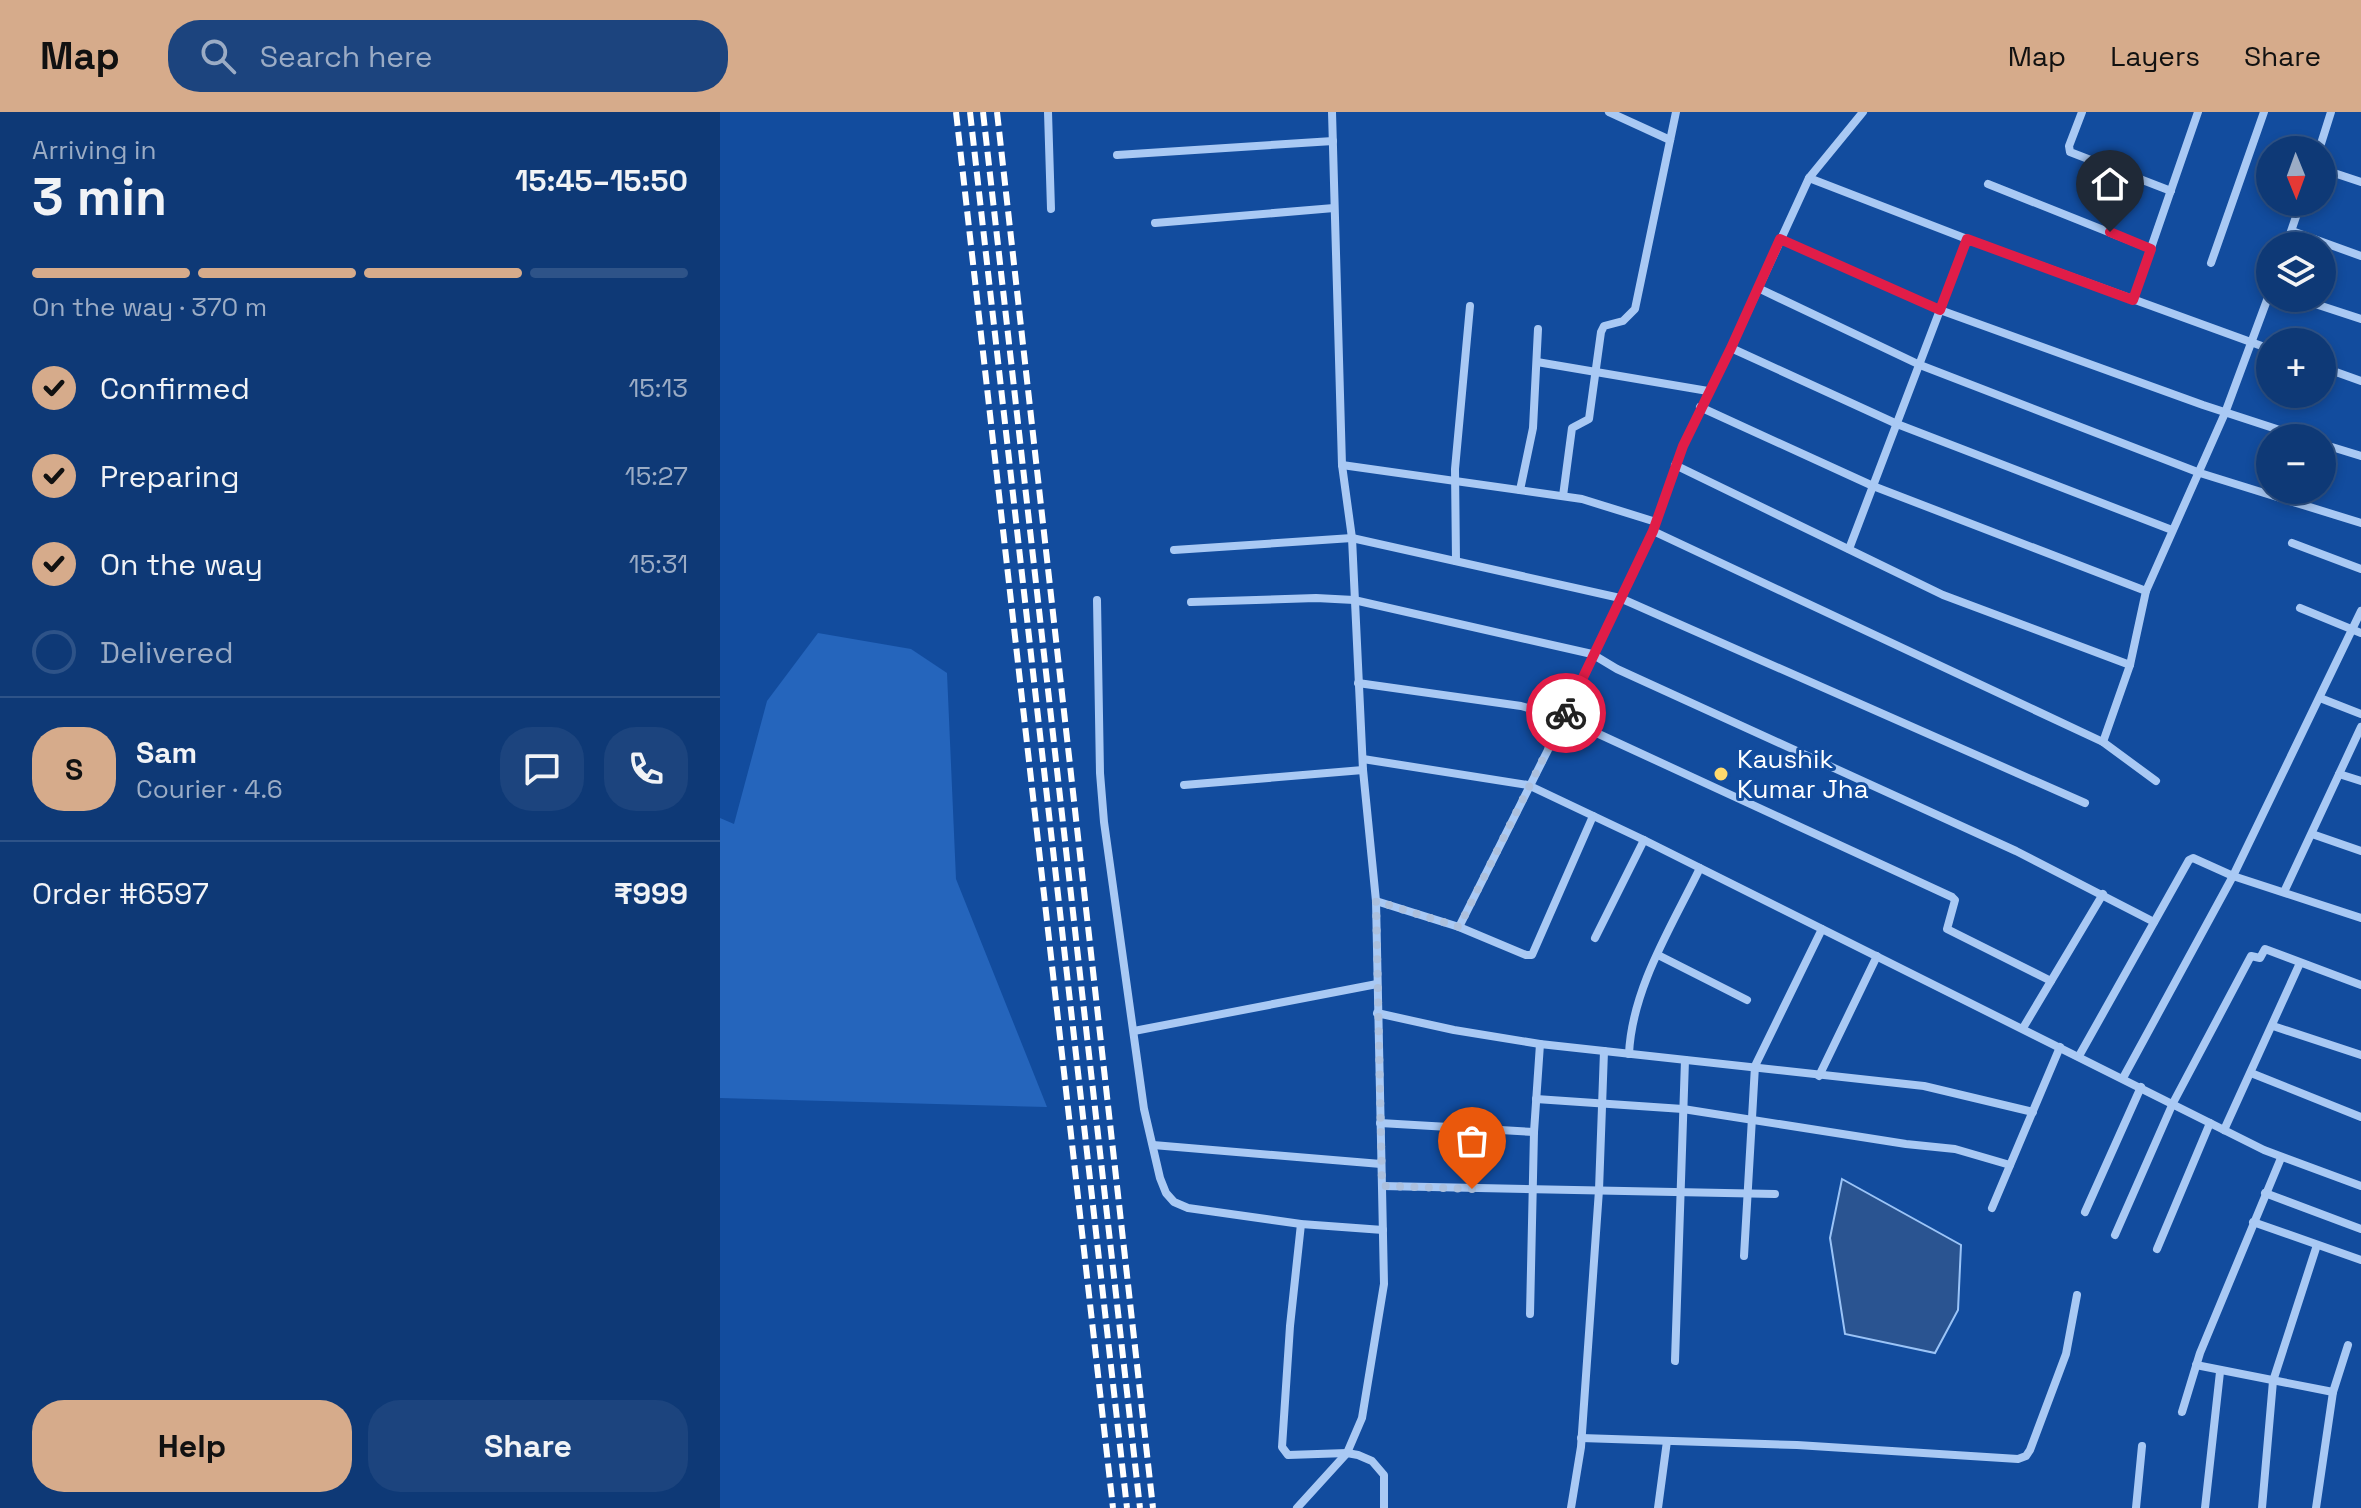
<!DOCTYPE html>
<meta charset="utf-8">
<style>
:root{--surface:#0e3976;--page:#1c447e;--text:#f1f3f6;--muted:#9bacc5;--line:#2e5388;--accent:#d6ab8b}
body{margin:0;font-family:"Space Grotesk",sans-serif;background:var(--page);color:var(--text);height:100vh;display:flex;flex-direction:column;font-size:30px;white-space:nowrap}
*{box-sizing:border-box;margin:0}
p{font-size:26px;color:var(--muted)}
.icon{flex:none;width:44px;height:44px;fill:none;stroke:currentColor;stroke-width:2;stroke-linecap:round;stroke-linejoin:round}
.map{position:relative;flex:1;overflow:hidden}
.sheet{display:flex;flex-direction:column;background:var(--surface);width:720px}
.sheet>*{flex:none}
.needle{width:52px;rotate:179deg}
.controls{position:absolute;left:1536px;top:24px;display:grid;gap:16px}
.controls a{display:grid;place-items:center;width:80px;height:80px;border-radius:50%;background:var(--surface);box-shadow:0 4px 12px #0003,0 0 0 2px var(--line);font-size:40px}
.pin{position:absolute;display:grid;place-items:center;width:68px;height:68px;color:#fff;margin:-82px -34px;border-radius:50% 50% 50% 0;rotate:-45deg;box-shadow:0 0 8px #0007}
.pin .icon{rotate:45deg}
.courier{position:absolute;display:grid;place-items:center;width:80px;height:80px;margin:-40px;border:6px solid #e11d48;border-radius:50%;background:#fff;color:#222;box-shadow:0 2px 10px #0007}
.summary em{font-style:normal;font-weight:600}
.summary div{display:flex;flex-direction:column-reverse}
.summary{display:flex;align-items:center;justify-content:space-between;height:136px;padding:0 32px}
h1{font-size:52px;font-weight:600;line-height:60px}
.bar{display:grid;grid-template-columns:repeat(4,1fr);gap:12px 8px;align-content:center;height:96px;padding:0 32px}
.bar i{height:10px;border-radius:6px;background:var(--line)}
.bar .on{background:var(--accent)}
.bar p{grid-column:span 4}
.line{display:flex;align-items:center;gap:20px;padding:0 32px;border-top:2px solid var(--line)}
.line div{flex:1}
.round{display:grid;place-items:center;flex:none;width:84px;height:84px;border-radius:32px;background:var(--page)}
ol{padding:0 32px;list-style:none}
li{display:flex;align-items:center;gap:24px;height:88px}
li p{margin-inline-start:auto}
li .icon{padding:8px;border-radius:50%;background:var(--accent);color:#111;stroke-width:4}
li:last-child{color:var(--muted)}
li i{width:44px;height:44px;border:4px solid var(--line);border-radius:50%}
.action{display:flex;gap:16px;margin-top:auto;padding:16px 32px}
.action a{flex:1;height:92px;border-radius:32px;background:var(--accent);color:#111;font-size:32px;font-weight:600;line-height:92px;text-align:center}
.action a+a{background:var(--page);color:var(--text)}
header{display:flex;align-items:center;gap:48px;box-sizing:border-box;height:112px;padding:0 40px;background:var(--accent);color:#111}
header strong{font-size:38px}
nav{display:flex;gap:44px;margin-inline-start:auto;font-size:28px}
.search{width:560px;height:72px;background:var(--page);display:flex;align-items:center;gap:20px;box-sizing:border-box;padding:0 28px;border-radius:32px;color:var(--muted);font-size:30px}
main{display:flex;flex:1;min-height:0}
.map>svg:first-child{display:block}
.green{fill:#2565bc}
.water{fill:#2a5491;stroke:#9bc4f7;stroke-width:2}
.lines{fill:none;stroke-linecap:round;stroke-linejoin:round}
.minor{stroke:#a9c9f4;stroke-width:8}
.rail{stroke:#fff;stroke-width:6;stroke-dasharray:14 6;stroke-linecap:butt}
.done{stroke:#acc0dd;stroke-width:8;stroke-dasharray:0 14.4}
.route{stroke:#e11d48;stroke-width:10}
.poi-dot{fill:#ffd96d;stroke:#124c9e;stroke-width:3}
.labels{text-anchor:middle;dominant-baseline:central;stroke-width:6;stroke-linejoin:round;paint-order:stroke}
.poi-label{font-size:26px;fill:#fff;stroke:#124c9e;text-anchor:start}
</style>
<header>
<strong>Map</strong>
<div class="search"><svg class="icon" aria-label="search" viewBox="0 0 24 24"><circle cx="10" cy="10" r="6"/><path d="M15 15l6 6"/></svg>Search here</div>
<nav><a>Map</a><a>Layers</a><a>Share</a></nav>
</header>
<main>
<section class="sheet">
<div class="summary"><div><h1>3 min</h1><p>Arriving in</p></div><em>15:45–15:50</em></div>
<div class="bar"><i class="on"></i><i class="on"></i><i class="on"></i><i></i><p>On the way · 370 m</p></div>
<ol>
<li><svg class="icon" aria-label="check" viewBox="0 0 24 24"><path d="M5 12l5 5 9-10"/></svg>Confirmed<p>15:13</p></li>
<li><svg class="icon" aria-label="check" viewBox="0 0 24 24"><path d="M5 12l5 5 9-10"/></svg>Preparing<p>15:27</p></li>
<li><svg class="icon" aria-label="check" viewBox="0 0 24 24"><path d="M5 12l5 5 9-10"/></svg>On the way<p>15:31</p></li>
<li><i></i>Delivered</li>
</ol>
<div class="line" style="height:144px"><b class="round" style="background:var(--accent);color:#111">S</b><div><b>Sam</b><p>Courier · 4.6</p></div><a class="round"><svg class="icon" aria-label="chat" viewBox="0 0 24 24"><path d="M4 5h16v11H9l-5 4z"/></svg></a><a class="round"><svg class="icon" aria-label="phone" viewBox="0 0 24 24"><path d="M5 4h4l2 5-3 2q2 4 5 5l2-3 5 2v4C11 20 4 13 5 4z"/></svg></a></div>
<div class="line" style="height:104px"><div>Order #6597</div><b>₹999</b></div>
<div class="action"><a>Help</a><a>Share</a></div>
</section>
<div class="map">
<svg width="1641" height="1396" viewBox="0 0 1641 1396">
<rect width="100%" height="100%" fill="#124c9e"/>
<polygon class="green" points="98,521 191,537 227,561 236,767 327,995 0,986 0,706 14,712 47,589"/>
<polygon class="water" points="1122,1067 1241,1133 1238,1198 1215,1241 1125,1222 1110,1126"/>
<g class="lines">
<g class="minor">
<polyline points="328,0 331,97"/>
<polyline points="889,0 950,28"/>
<polyline points="1362,0 1349,34 1350,40 1451,79"/>
<polyline points="1599,38 1611,0"/>
<polyline points="397,43 613,29"/>
<polyline points="1602,57 1641,70"/>
<polyline points="1089,66 1247,127 1550,237"/>
<polyline points="1268,72 1431,137"/>
<polyline points="435,111 614,96"/>
<polyline points="1572,119 1641,144"/>
<polyline points="1060,127 1220,198 1483,293 1584,326"/>
<polyline points="1566,134 1581,90"/>
<polyline points="1491,151 1544,0"/>
<polyline points="1038,176 1200,253 1480,361 1641,411"/>
<polyline points="1577,186 1641,207"/>
<polyline points="1413,188 1478,0"/>
<polyline points="1011,236 1177,312 1452,418"/>
<polyline points="817,250 988,279"/>
<polyline points="1602,255 1641,269"/>
<polyline points="980,295 1153,374 1426,479"/>
<polyline points="1602,332 1641,344"/>
<polyline points="622,353 862,387 936,410"/>
<polyline points="955,353 1223,483 1410,553"/>
<polyline points="800,378 813,316 818,217"/>
<polyline points="843,384 852,316 869,307 881,220 884,214 903,209 915,197 956,0"/>
<polyline points="933,419 1383,630 1436,669"/>
<polyline points="1572,431 1641,457"/>
<polyline points="1129,437 1247,127"/>
<polyline points="454,438 632,426 900,486 1365,691"/>
<polyline points="736,449 735,357 750,194"/>
<polyline points="377,488 380,661 384,710 424,997 440,1066 446,1081 454,1090 468,1096 581,1112 663,1118"/>
<polyline points="471,490 596,486 634,488 872,542 897,557 1296,739 1434,810"/>
<polyline points="1580,496 1641,521"/>
<polyline points="638,571 801,594 844,606 1232,785 1235,788 1227,817 1331,869"/>
<polyline points="1600,586 1641,602"/>
<polyline points="1383,630 1410,553 1426,479 1505,301 1550,180"/>
<polyline points="643,647 808,673 924,728 1544,1038 1641,1074"/>
<polyline points="1619,662 1641,669"/>
<polyline points="464,673 643,658"/>
<polyline points="1592,722 1641,739"/>
<polyline points="1564,780 1641,615"/>
<polyline points="656,789 739,815 806,843 812,843 873,704"/>
<polyline points="739,815 844,606 933,419 963,334 1011,236 1089,66 1143,0"/>
<polyline points="875,826 924,728"/>
<polyline points="938,843 1027,888"/>
<polyline points="657,901 734,918 820,932 1204,974 1313,1000"/>
<polyline points="1553,914 1641,943"/>
<polyline points="1303,916 1383,782"/>
<polyline points="414,919 657,872"/>
<path d="M909 942C912 876 952 814 980 756"/>
<polyline points="1359,944 1469,748 1473,746 1513,764 1641,806"/>
<polyline points="1531,961 1641,1005"/>
<polyline points="1099,964 1157,844"/>
<polyline points="1403,966 1513,764 1641,499"/>
<polyline points="816,987 963,997 1186,1032 1235,1037 1290,1053"/>
<polyline points="660,1011 814,1020"/>
<polyline points="1504,1018 1580,851"/>
<polyline points="433,1033 661,1052"/>
<polyline points="662,1074 1055,1082"/>
<polyline points="1545,1081 1641,1117"/>
<polyline points="1272,1096 1340,935"/>
<polyline points="1365,1100 1421,975"/>
<polyline points="1533,1110 1641,1148"/>
<polyline points="581,1112 570,1214 562,1335 568,1343 627,1341 638,1343 652,1349 664,1363 664,1396"/>
<polyline points="1395,1123 1453,991 1531,844 1540,846 1545,837 1641,873"/>
<polyline points="1437,1137 1490,1011"/>
<polyline points="1024,1144 1035,954 1102,817"/>
<polyline points="810,1202 814,1020 820,932"/>
<polyline points="955,1249 965,948"/>
<polyline points="1476,1253 1613,1280"/>
<polyline points="1462,1300 1480,1241 1561,1046"/>
<polyline points="861,1326 1077,1333 1298,1347 1306,1344 1310,1338 1346,1242 1357,1183"/>
<polyline points="577,1396 627,1341 642,1306 664,1172 656,789 643,658 632,426 622,353 612,0"/>
<polyline points="851,1396 861,1335 879,1078 884,939"/>
<polyline points="938,1396 947,1329"/>
<polyline points="1416,1396 1422,1334"/>
<polyline points="1485,1396 1500,1260"/>
<polyline points="1542,1396 1553,1269 1597,1133"/>
<polyline points="1596,1396 1613,1280 1628,1233"/>
</g>
<g class="rail">
<polyline points="236,0 393,1396"/>
<polyline points="250,0 407,1396"/>
<polyline points="263,0 420,1396"/>
<polyline points="277,0 433,1396"/>
</g>
</g>
<g class="lines">
<polyline class="done" points="752,1077 662,1074 656,789 739,815 846,601"/>
<polyline class="route" points="846,601 933,419 963,334 1011,236 1060,127 1220,198 1247,127 1413,188 1431,137 1390,120"/>
</g>
<circle class="poi-dot" cx="1001" cy="662" r="8"/>
<g class="labels">
<g class="poi-label">
<text x="1017" y="647">Kaushik<tspan x="1017" dy="30">Kumar Jha</tspan></text>
</g>
</g>
</svg>
<div class="controls">
<a><svg class="needle" viewBox="-14 -14 28 28"><path d="M0-13l5 13h-10z" fill="#e53935"/><path d="M0 13l5-13h-10z" fill="#9bacc5"/></svg></a>
<a><svg class="icon" aria-label="layers" viewBox="0 0 24 24"><path d="M12 4l9 5-9 5-9-5zM3 14l9 5 9-5"/></svg></a>
<a>+</a>
<a>−</a>
</div>
<div class="pin" style="left:752px;top:1077px;background:#ea580c"><svg class="icon" aria-label="bag" viewBox="0 0 24 24"><path d="M5 8h14l-1 12H6zM9 8a3 3 0 0 1 6 0"/></svg></div>
<div class="pin" style="left:1390px;top:120px;background:#1f2937"><svg class="icon" aria-label="home" viewBox="0 0 24 24"><path d="M3 11l9-7 9 7M6 9v11h12V9"/></svg></div>
<div class="courier" style="left:846px;top:601px"><svg class="icon" aria-label="bike" viewBox="0 0 24 24"><circle cx="6" cy="16" r="4"/><circle cx="18" cy="16" r="4"/><path d="M6 16l4-8h5l3 8M10 8l3 8H6M13 5h3"/></svg></div>
</div>
</main>
